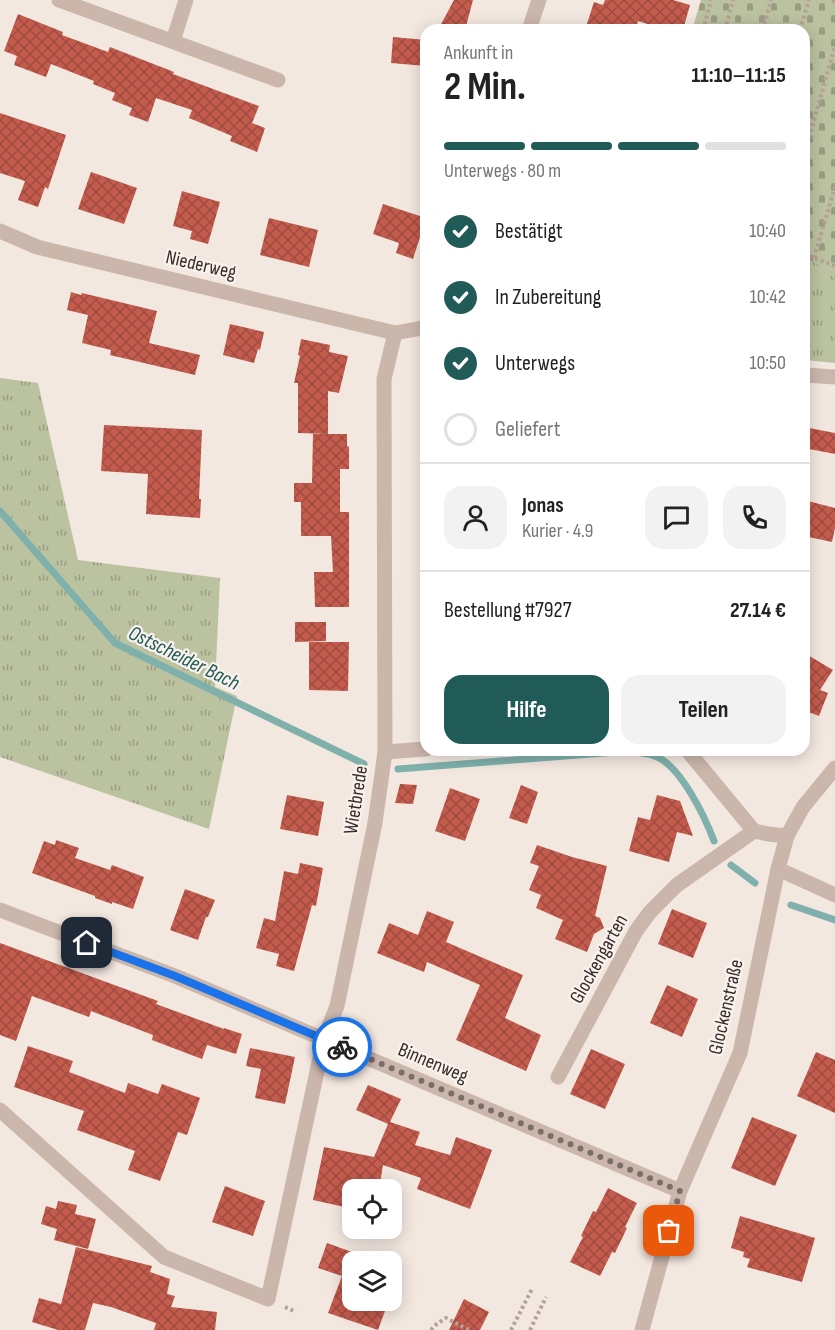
<!DOCTYPE html>
<html lang="de">
<meta charset="utf-8">
<style>
:root{--surface:#fff;--page:#f2f2f2;--text:#222;--muted:#767676;--line:#e0e0e0;--accent:#205b57}
body{margin:0;font-family:"Sofia Sans Condensed",sans-serif;background:var(--page);color:var(--text);height:100vh;display:flex;flex-direction:column;font-size:22px;white-space:nowrap}
*{box-sizing:border-box;margin:0}
p{font-size:20px;color:var(--muted)}
.icon{flex:none;width:33px;height:33px;fill:none;stroke:currentColor;stroke-width:2;stroke-linecap:round;stroke-linejoin:round}
.map{position:relative;flex:1;overflow:hidden}
.drawer{position:absolute;left:420px;top:24px;width:390px;height:732px;display:flex;flex-direction:column;background:var(--surface);border-radius:18px;box-shadow:0 3px 15px #0003}
.drawer>*{flex:none}
.buttons{position:absolute;left:342px;top:1179px;display:grid;gap:12px}
.buttons a{display:grid;place-items:center;width:60px;height:60px;border-radius:12px;background:var(--surface);box-shadow:0 3px 15px #0003;font-size:30px}
.pin{position:absolute;display:grid;place-items:center;width:51px;height:51px;color:#fff;margin:-26px;border-radius:12px;box-shadow:0 3px 9px #0006}
.courier{position:absolute;display:grid;place-items:center;width:60px;height:60px;margin:-30px;border:4px solid #1a73e8;border-radius:50%;background:#fff;color:#222;box-shadow:0 2px 8px #0007}
.overview em{font-style:normal;font-weight:700}
.overview div{display:flex;flex-direction:column-reverse}
.overview{display:flex;align-items:center;justify-content:space-between;height:102px;padding:0 24px}
h1{font-size:39px;font-weight:700;line-height:45px}
.bar{display:grid;grid-template-columns:repeat(4,1fr);gap:9px 6px;align-content:center;height:72px;padding:0 24px}
.bar i{height:8px;border-radius:4px;background:var(--line)}
.bar .active{background:var(--accent)}
.bar p{grid-column:span 4}
.line{display:flex;align-items:center;gap:15px;padding:0 24px;border-top:2px solid var(--line)}
.line div{flex:1}
.round{display:grid;place-items:center;flex:none;width:63px;height:63px;border-radius:18px;background:var(--page)}
ol{padding:0 24px;list-style:none}
li{display:flex;align-items:center;gap:18px;height:66px}
li p{margin-inline-start:auto}
li .icon{padding:6px;border-radius:50%;background:var(--accent);color:#fff;stroke-width:4}
li:last-child{color:var(--muted)}
li i{width:33px;height:33px;border:3px solid var(--line);border-radius:50%}
.button{display:flex;gap:12px;margin-top:auto;padding:12px 24px}
.button a{flex:1;height:69px;border-radius:18px;background:var(--accent);color:#fff;font-size:24px;font-weight:700;line-height:69px;text-align:center}
.button a+a{background:var(--page);color:var(--text)}
.map>svg:first-child{display:block}
.grass{fill:url(#grass-tufts)}
.cemetery{fill:url(#cemetery-stones)}
.lines{fill:none;stroke-linecap:round;stroke-linejoin:round}
.stream{stroke:#7fb0ac;stroke-width:7}
.building{fill:url(#building-cross-hatch)}
.path{stroke:#b7a096;stroke-width:4;stroke-dasharray:3 3;stroke-linecap:butt}
.minor{stroke:#cbb6ac;stroke-width:15}
.tertiary{stroke:#cbb6ac;stroke-width:15}
.done{stroke:#7a6e6a;stroke-width:6;stroke-dasharray:0 10.8}
.route{stroke:#1a73e8;stroke-width:8}
.labels{text-anchor:middle;dominant-baseline:central;stroke-width:4.5;stroke-linejoin:round;paint-order:stroke}
.street-label{font-size:20px;fill:#392d2b;stroke:#faf2ed}
.water-label{font-size:21px;font-style:italic;fill:#205b57;stroke:#faf2ed}
</style>
<div class="map">
<svg width="835" height="1330" viewBox="0 0 835 1330">
<defs>
<pattern id="grass-tufts" width="24" height="20" patternUnits="userSpaceOnUse" patternTransform="scale(1.5)"><rect width="24" height="20" fill="#bbc2a0"/><path d="M3 7l-1-3M5 7V3M7 7l1-3M15 17l-1-3M17 17v-4M19 17l1-3" fill="none" stroke="#999e83"/></pattern>
<pattern id="cemetery-stones" width="16" height="16" patternUnits="userSpaceOnUse" patternTransform="scale(1.5)"><rect width="16" height="16" fill="#bbc2a0"/><path d="M2 7V4a2 2 0 0 1 4 0v3zM10 15v-3a2 2 0 0 1 4 0v3z" fill="#999e83"/></pattern>
<pattern id="building-cross-hatch" width="8" height="8" patternUnits="userSpaceOnUse" patternTransform="scale(1.5)"><rect width="8" height="8" fill="#c45c4d"/><path d="M0 0l8 8M0 8l8-8" fill="none" stroke="#a04c40"/></pattern>
</defs>
<rect width="100%" height="100%" fill="#f3e8e0"/>
<g class="grass">
<polygon points="804,258 835,271 835,363 804,360"/>
<polygon points="0,378 38,383 78,560 220,578 215,687 237,696 209,829 0,757"/>
</g>
<polygon class="cemetery" points="701,0 835,0 835,271 804,258 804,30 692,30"/>
<g class="lines">
<g class="stream">
<polyline points="0,511 115,643 364,764"/>
<path d="M398 769 629 751C638 753 649 753 657 757 681 767 705 817 714 841"/>
<polyline points="731,865 755,883"/>
<polyline points="791,905 835,920"/>
</g>
</g>
<g class="building">
<polygon points="454,0 473,0 465,30 438,30"/>
<polygon points="605,0 673,0 690,5 683,30 666,30 638,21 635,30 585,30 594,2 603,5"/>
<polygon points="18,14 63,32 62,35 108,52 110,47 174,72 173,74 259,106 252,123 265,128 257,152 230,141 232,136 189,118 192,110 156,98 148,122 129,115 132,108 112,100 115,93 93,84 94,81 51,64 46,77 14,65 17,56 4,51"/>
<polygon points="393,37 426,40 426,66 391,63"/>
<polygon points="0,113 66,135 48,189 45,187 38,207 18,200 25,181 0,173"/>
<polygon points="91,172 137,188 124,224 78,209"/>
<polygon points="182,191 220,202 208,244 190,239 192,231 173,226"/>
<polygon points="383,204 426,218 413,259 396,253 399,243 373,234"/>
<polygon points="269,218 318,230 309,267 260,255"/>
<polygon points="71,292 81,295 82,293 157,311 149,343 200,355 195,375 110,355 111,350 82,343 88,315 67,310"/>
<polygon points="230,324 264,332 260,350 258,349 254,363 223,355"/>
<polygon points="301,339 330,345 329,352 348,356 339,393 328,391 328,434 298,433 298,383 294,383 300,356 298,355"/>
<polygon points="104,425 202,430 199,499 201,499 200,518 146,514 148,474 101,471"/>
<polygon points="804,427 835,433 835,454 804,448"/>
<polygon points="313,434 347,434 347,446 349,447 349,469 340,469 340,512 349,512 349,607 315,607 314,572 333,572 331,536 301,536 301,502 294,502 294,483 312,483"/>
<polygon points="804,500 835,508 835,528 832,542 804,536"/>
<polygon points="295,622 326,622 326,641 295,642"/>
<polygon points="309,642 349,642 348,691 309,690"/>
<polygon points="806,654 833,670 820,690 828,693 819,716 806,711 805,712 804,710"/>
<polygon points="400,784 417,785 413,804 395,803"/>
<polygon points="521,785 538,792 527,824 509,818"/>
<polygon points="450,788 480,799 465,841 435,831"/>
<polygon points="287,795 324,802 318,836 280,829"/>
<polygon points="657,795 680,801 693,836 677,832 669,862 629,851 638,817 650,820"/>
<polygon points="56,840 79,848 75,858 110,870 112,865 144,877 133,909 112,902 112,904 95,898 95,896 32,873 44,841 55,845"/>
<polygon points="537,845 572,857 607,866 595,916 600,918 604,928 594,934 587,952 555,939 563,920 536,908 541,895 529,890 539,866 530,863"/>
<polygon points="300,863 323,868 316,906 312,905 294,971 276,966 279,954 256,948 264,918 275,921 284,871 298,874"/>
<polygon points="185,889 215,900 208,917 206,917 198,940 170,930"/>
<polygon points="672,909 707,923 693,958 658,944"/>
<polygon points="427,911 454,922 446,942 523,975 505,1018 541,1035 526,1071 456,1040 480,985 427,962 424,972 377,953 389,923 418,935"/>
<polygon points="0,943 158,1001 156,1004 224,1029 224,1028 242,1034 236,1054 207,1045 202,1059 152,1040 153,1035 91,1011 89,1017 32,996 16,1041 0,1035"/>
<polygon points="667,985 698,999 682,1037 650,1023"/>
<polygon points="28,1046 73,1061 69,1072 125,1093 128,1083 158,1094 162,1084 200,1098 187,1135 178,1132 160,1181 128,1170 135,1151 77,1130 84,1111 14,1087"/>
<polygon points="250,1048 295,1057 285,1104 255,1098 261,1069 246,1066"/>
<polygon points="591,1049 625,1064 605,1109 570,1094"/>
<polygon points="816,1052 835,1060 835,1113 797,1096"/>
<polygon points="368,1085 401,1099 390,1122 420,1132 415,1145 450,1155 456,1137 492,1150 470,1209 417,1189 421,1178 383,1165 379,1190 352,1190 349,1208 313,1200 324,1147 374,1157 388,1124 356,1110"/>
<polygon points="752,1117 797,1135 775,1186 731,1168"/>
<polygon points="225,1186 265,1201 253,1236 212,1222"/>
<polygon points="608,1188 637,1203 625,1227 627,1228 615,1253 612,1252 600,1276 570,1262 583,1237 581,1236 593,1211 596,1212"/>
<polygon points="58,1201 77,1205 75,1214 96,1219 88,1249 54,1240 57,1229 41,1224 46,1206 56,1209"/>
<polygon points="740,1216 815,1238 802,1282 747,1267 750,1259 743,1257 744,1252 731,1248"/>
<polygon points="327,1243 352,1252 352,1300 389,1300 378,1330 328,1313 342,1276 318,1268"/>
<polygon points="76,1247 152,1266 150,1272 170,1279 167,1294 175,1296 171,1307 217,1312 215,1330 154,1330 156,1323 111,1307 93,1303 85,1330 58,1330 32,1322 39,1298 61,1304"/>
<polygon points="464,1299 489,1312 480,1330 449,1330"/>
</g>
<g class="lines">
<g class="path">
<polyline points="833,0 835,3"/>
<polyline points="703,30 711,0"/>
<polyline points="725,30 733,0"/>
<polyline points="763,30 771,0"/>
<polyline points="800,30 809,0"/>
<polyline points="804,155 835,46"/>
<polyline points="804,254 835,266"/>
<polyline points="814,258 835,187"/>
<polyline points="285,1307 296,1312"/>
<polyline points="431,1330 434,1326 446,1318 469,1330"/>
<polyline points="511,1330 532,1289"/>
<polyline points="530,1330 546,1297"/>
</g>
<g class="minor">
<polyline points="59,0 278,80"/>
<polyline points="529,30 539,0"/>
<polyline points="173,41 186,0"/>
<polyline points="0,231 37,247 395,333 422,328"/>
<polyline points="804,375 835,377"/>
<polyline points="687,750 754,831"/>
<polyline points="385,752 426,749"/>
<polyline points="778,869 835,895"/>
<polyline points="0,910 175,976 680,1191"/>
<polyline points="558,1077 636,931 650,912 677,885 754,831 768,834 787,836"/>
<polyline points="0,1110 164,1257 268,1299 324,1039 337,1006 375,823 385,752 384,379 395,333"/>
</g>
<polyline class="tertiary" points="642,1330 680,1191 740,1053 778,869 787,836 803,807 835,768"/>
</g>
<g class="lines">
<polyline class="done" points="342,1047 680,1191 669,1231"/>
<polyline class="route" points="87,943 175,976 342,1047"/>
</g>
<g class="labels">
<g class="street-label">
<text transform="translate(201 265) rotate(13)">Niederweg</text>
<text transform="translate(356 800) rotate(-81)">Wietbrede</text>
<text transform="translate(599 959) rotate(-61)">Glockengarten</text>
<text transform="translate(726 1007) rotate(-77)">Glockenstraße</text>
<text transform="translate(433 1063) rotate(23)">Binnenweg</text>
</g>
<g class="water-label">
<text transform="translate(184 658) rotate(26)">Ostscheider Bach</text>
</g>
</g>
</svg>
<div class="buttons">
<a><svg class="icon" aria-label="locate" viewBox="0 0 24 24"><circle cx="12" cy="12" r="6"/><path d="M12 2v4M12 18v4M2 12h4M18 12h4"/></svg></a>
<a><svg class="icon" aria-label="layers" viewBox="0 0 24 24"><path d="M12 4l9 5-9 5-9-5zM3 14l9 5 9-5"/></svg></a>
</div>
<div class="pin" style="left:669px;top:1231px;background:#ea580c"><svg class="icon" aria-label="bag" viewBox="0 0 24 24"><path d="M5 8h14l-1 12H6zM9 8a3 3 0 0 1 6 0"/></svg></div>
<div class="pin" style="left:87px;top:943px;background:#1f2937"><svg class="icon" aria-label="home" viewBox="0 0 24 24"><path d="M3 11l9-7 9 7M6 9v11h12V9"/></svg></div>
<div class="courier" style="left:342px;top:1047px"><svg class="icon" aria-label="bike" viewBox="0 0 24 24"><circle cx="6" cy="16" r="4"/><circle cx="18" cy="16" r="4"/><path d="M6 16l4-8h5l3 8M10 8l3 8H6M13 5h3"/></svg></div>
<section class="drawer">
<div class="overview"><div><h1>2 Min.</h1><p>Ankunft in</p></div><em>11:10–11:15</em></div>
<div class="bar"><i class="active"></i><i class="active"></i><i class="active"></i><i></i><p>Unterwegs · 80 m</p></div>
<ol>
<li><svg class="icon" aria-label="check" viewBox="0 0 24 24"><path d="M5 12l5 5 9-10"/></svg>Bestätigt<p>10:40</p></li>
<li><svg class="icon" aria-label="check" viewBox="0 0 24 24"><path d="M5 12l5 5 9-10"/></svg>In Zubereitung<p>10:42</p></li>
<li><svg class="icon" aria-label="check" viewBox="0 0 24 24"><path d="M5 12l5 5 9-10"/></svg>Unterwegs<p>10:50</p></li>
<li><i></i>Geliefert</li>
</ol>
<div class="line" style="height:108px"><a class="round"><svg class="icon" aria-label="person" viewBox="0 0 24 24"><circle cx="12" cy="8" r="4"/><path d="M4 21q1-7 8-7t8 7"/></svg></a><div><b>Jonas</b><p>Kurier · 4.9</p></div><a class="round"><svg class="icon" aria-label="chat" viewBox="0 0 24 24"><path d="M4 5h16v11H9l-5 4z"/></svg></a><a class="round"><svg class="icon" aria-label="phone" viewBox="0 0 24 24"><path d="M5 4h4l2 5-3 2q2 4 5 5l2-3 5 2v4C11 20 4 13 5 4z"/></svg></a></div>
<div class="line" style="height:78px"><div>Bestellung #7927</div><b>27.14 €</b></div>
<div class="button"><a>Hilfe</a><a>Teilen</a></div>
</section>
</div>
